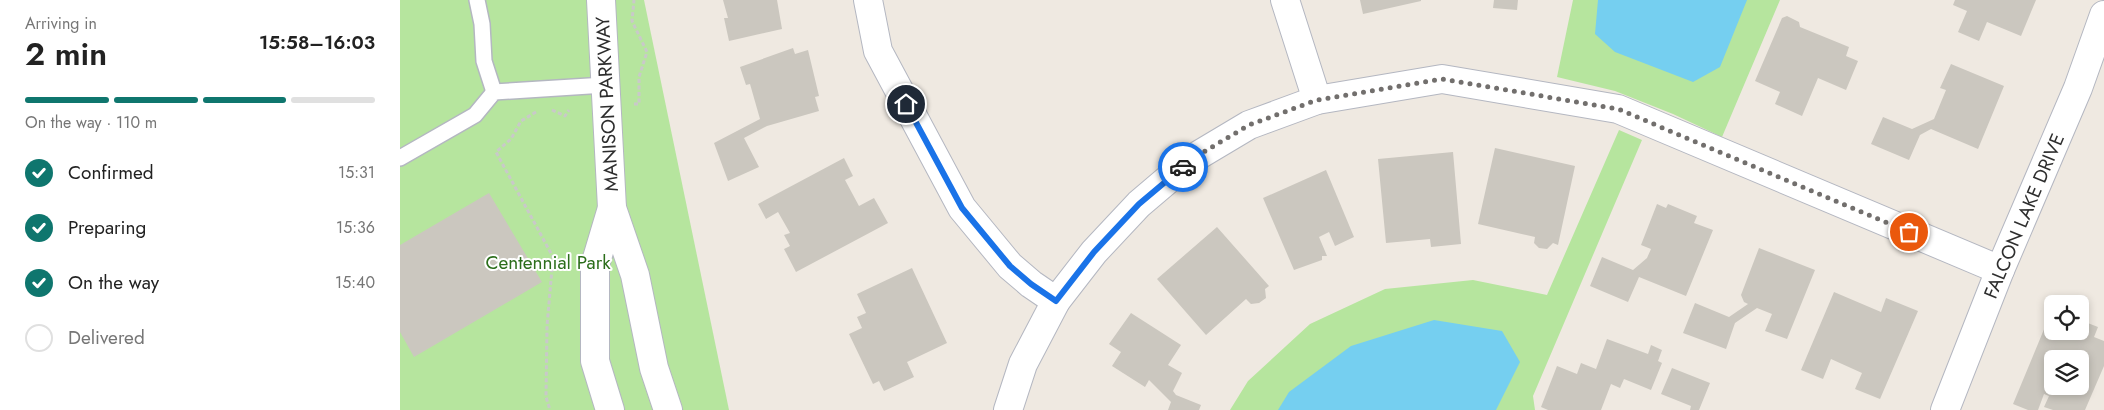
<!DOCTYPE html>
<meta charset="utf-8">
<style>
:root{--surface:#fff;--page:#f6f6f6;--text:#222;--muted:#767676;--line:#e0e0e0;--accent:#0f766e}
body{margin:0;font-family:Jost,sans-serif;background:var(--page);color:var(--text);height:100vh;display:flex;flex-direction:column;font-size:19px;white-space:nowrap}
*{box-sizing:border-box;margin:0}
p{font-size:16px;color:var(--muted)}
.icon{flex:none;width:28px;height:28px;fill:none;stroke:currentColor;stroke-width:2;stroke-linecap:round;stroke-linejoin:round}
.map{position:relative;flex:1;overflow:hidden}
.sheet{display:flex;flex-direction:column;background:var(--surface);width:400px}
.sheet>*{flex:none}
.controls{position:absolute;left:1644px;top:295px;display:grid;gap:10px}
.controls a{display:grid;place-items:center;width:45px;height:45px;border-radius:8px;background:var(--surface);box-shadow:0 2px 8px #0003;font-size:25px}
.pin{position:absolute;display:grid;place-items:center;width:42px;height:42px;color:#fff;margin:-21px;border:2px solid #fff;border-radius:50%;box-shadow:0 1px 5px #0007}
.courier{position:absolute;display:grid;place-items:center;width:50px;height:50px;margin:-25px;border:4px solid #1a73e8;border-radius:50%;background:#fff;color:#222;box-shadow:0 1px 6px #0007}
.overview em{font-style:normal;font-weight:600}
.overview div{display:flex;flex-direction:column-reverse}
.overview{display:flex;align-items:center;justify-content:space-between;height:85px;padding:0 25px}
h1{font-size:32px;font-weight:600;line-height:38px}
.bar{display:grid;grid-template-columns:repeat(4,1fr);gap:8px 5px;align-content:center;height:60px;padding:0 25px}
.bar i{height:6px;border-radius:4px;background:var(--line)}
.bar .on{background:var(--accent)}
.bar p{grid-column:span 4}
ol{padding:0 25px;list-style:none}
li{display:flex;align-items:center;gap:15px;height:55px}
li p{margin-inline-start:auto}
li .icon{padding:5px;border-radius:50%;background:var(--accent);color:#fff;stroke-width:4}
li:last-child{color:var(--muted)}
li i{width:28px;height:28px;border:2px solid var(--line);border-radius:50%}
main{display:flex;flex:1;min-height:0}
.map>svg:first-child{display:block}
.green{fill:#b6e59e}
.water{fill:#75cff0}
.building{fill:#cbc7bf;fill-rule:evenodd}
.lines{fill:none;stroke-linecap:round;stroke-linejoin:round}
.service-casing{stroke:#b4b7c1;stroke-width:18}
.minor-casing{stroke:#b4b7c1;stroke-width:30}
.path{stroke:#c9c9c9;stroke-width:3;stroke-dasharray:4 2.5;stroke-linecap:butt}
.service{stroke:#fff;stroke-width:15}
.minor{stroke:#fff;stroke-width:28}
.done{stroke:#726f6d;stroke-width:5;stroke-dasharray:0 9}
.route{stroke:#1a73e8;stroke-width:6}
.labels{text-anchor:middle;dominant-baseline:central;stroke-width:4;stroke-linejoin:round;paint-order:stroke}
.street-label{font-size:19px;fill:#2e2e2e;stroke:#fff}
.park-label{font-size:19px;fill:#2c6e1b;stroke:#fff}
</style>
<main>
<section class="sheet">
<div class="overview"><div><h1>2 min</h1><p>Arriving in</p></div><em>15:58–16:03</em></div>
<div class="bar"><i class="on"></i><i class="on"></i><i class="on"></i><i></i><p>On the way · 110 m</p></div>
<ol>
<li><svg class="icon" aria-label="check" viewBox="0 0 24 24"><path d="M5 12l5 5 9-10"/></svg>Confirmed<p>15:31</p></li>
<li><svg class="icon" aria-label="check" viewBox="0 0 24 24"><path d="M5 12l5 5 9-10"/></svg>Preparing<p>15:36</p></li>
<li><svg class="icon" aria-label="check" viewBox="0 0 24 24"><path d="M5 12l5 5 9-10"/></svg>On the way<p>15:40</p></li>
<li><i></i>Delivered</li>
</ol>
</section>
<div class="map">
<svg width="1704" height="410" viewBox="0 0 1704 410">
<rect width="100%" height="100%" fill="#efe9e1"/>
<g class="green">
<polygon points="0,0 244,0 329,410 0,410"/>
<polygon points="1173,0 1380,0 1322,137 1273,114 1215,91 1157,77"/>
<polygon points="1219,130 1242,140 1133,396 1135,410 830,410 848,381 910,324 985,289 1073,280 1147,295"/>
</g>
<g class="water">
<polygon points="1198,0 1347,0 1320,67 1293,82 1215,52 1195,34"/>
<polygon points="1034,320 1102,331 1120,362 1096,410 878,410 889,392 951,346"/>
</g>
<g class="building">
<polygon points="323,0 377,0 382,29 329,41 324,18 328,18"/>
<polygon points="960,0 1021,0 1021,1 963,14"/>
<polygon points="1094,0 1118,0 1117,10 1093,8"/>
<polygon points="1555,0 1636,0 1621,36 1587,22 1579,41 1558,32 1567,11 1553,5"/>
<polygon points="1387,16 1399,22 1400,27 1449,47 1446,56 1458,61 1446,90 1418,78 1402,116 1375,104 1380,92 1355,81 1382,18"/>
<polygon points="393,48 395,54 408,50 419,96 415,97 419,111 367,126 344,138 359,167 328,181 314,143 360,119 350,84 346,85 340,67"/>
<polygon points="1551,64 1604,86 1578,149 1531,129 1520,135 1509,160 1471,144 1483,117 1512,129 1534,119 1546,90 1540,88"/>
<polygon points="1095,148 1175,166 1158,245 1153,243 1147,249 1139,248 1134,243 1135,237 1078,224"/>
<polygon points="1053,152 1061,244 1031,247 1030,239 986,243 978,159"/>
<polygon points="444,158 453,176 445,180 459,206 474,198 488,223 396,272 384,249 390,246 384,235 390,233 378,212 366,219 358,204"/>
<polygon points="926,170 954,237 935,246 929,232 919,237 927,256 922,256 922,260 894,270 863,198"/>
<polygon points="89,193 142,282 14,357 0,332 0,245"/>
<polygon points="1257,204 1266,208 1268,204 1297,216 1294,223 1313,230 1286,296 1239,277 1228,302 1190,286 1202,257 1233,270 1247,258 1251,249 1241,245"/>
<polygon points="817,227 869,286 865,289 866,298 859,303 851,304 846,299 806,335 757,279"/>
<polygon points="1359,248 1415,270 1387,339 1365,331 1372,314 1357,308 1335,323 1326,349 1283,333 1295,303 1329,317 1348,304 1344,302 1341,295"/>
<polygon points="512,268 547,343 507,362 514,377 484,391 479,381 473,384 449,334 462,328 457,317 466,313 457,294"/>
<polygon points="1434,292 1481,312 1486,298 1518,311 1480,399 1455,389 1462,373 1431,359 1423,379 1401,370"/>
<path d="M1652 310V331H1680V320L1698 327 1694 337 1704 341V366L1685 410H1653L1644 407 1649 396 1644 394 1638 410H1628L1613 404ZM1652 359H1680V386H1652Z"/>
<polygon points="731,313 781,345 768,365 782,373 773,391 776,395 801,405 799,410 768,410 771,402 749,380 745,387 712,366 721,352 709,344"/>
<polygon points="1207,339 1248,354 1251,345 1262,350 1258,361 1262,363 1251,390 1224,379 1220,388 1211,384 1201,410 1148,410 1141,407 1157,366 1177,374 1181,363 1196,369"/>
<polygon points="1272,368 1310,383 1299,410 1290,410 1291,406 1261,394"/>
</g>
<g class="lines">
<defs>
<g id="service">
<polyline points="77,0 82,24 84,61 94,92"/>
<polyline points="0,158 75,115 94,92 205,85"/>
</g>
<g id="minor">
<polyline points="201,0 212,208 235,275 254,368 268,410"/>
<polyline points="468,0 478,51 562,208 610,266 631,284 656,301"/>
<polyline points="885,0 917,100"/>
<polyline points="210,410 195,361 195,265 212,208"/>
<polyline points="608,410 623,364 656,301 694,252 739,204 792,159 849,125 917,100 1042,79 1218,109 1600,270"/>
<polyline points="1545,410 1600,270 1678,88 1704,15"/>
</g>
</defs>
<use href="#service" class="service-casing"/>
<use href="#minor" class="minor-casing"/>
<g class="path">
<polyline points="234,104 239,104 239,77 247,52 232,21 234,0"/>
<polyline points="152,110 165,116 169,110"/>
<polyline points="136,112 121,121 111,139 96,152 153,257 147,326 146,397 150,410"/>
</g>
<use href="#service" class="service"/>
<use href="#minor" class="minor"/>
</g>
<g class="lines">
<polyline class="done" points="783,167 792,159 849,125 917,100 1042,79 1218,109 1509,232"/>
<polyline class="route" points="506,104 562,208 610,266 631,284 656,301 694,252 739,204 783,167"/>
</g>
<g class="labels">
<g class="street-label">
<text transform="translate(207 104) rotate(-93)">MANISON PARKWAY</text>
<text transform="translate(1624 216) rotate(-67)">FALCON LAKE DRIVE</text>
</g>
<g class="park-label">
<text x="148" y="262">Centennial Park</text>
</g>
</g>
</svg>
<div class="controls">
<a><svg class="icon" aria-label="locate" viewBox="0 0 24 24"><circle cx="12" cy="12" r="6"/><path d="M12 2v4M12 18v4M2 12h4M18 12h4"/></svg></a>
<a><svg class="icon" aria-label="layers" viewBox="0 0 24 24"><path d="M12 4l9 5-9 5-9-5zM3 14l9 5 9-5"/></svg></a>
</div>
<div class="pin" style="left:1509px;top:232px;background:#ea580c"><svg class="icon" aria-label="bag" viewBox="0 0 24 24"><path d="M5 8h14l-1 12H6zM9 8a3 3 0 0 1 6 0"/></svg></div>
<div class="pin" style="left:506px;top:104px;background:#1f2937"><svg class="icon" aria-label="home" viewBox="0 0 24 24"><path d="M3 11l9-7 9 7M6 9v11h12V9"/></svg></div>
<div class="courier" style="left:783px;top:167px"><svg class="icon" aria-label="car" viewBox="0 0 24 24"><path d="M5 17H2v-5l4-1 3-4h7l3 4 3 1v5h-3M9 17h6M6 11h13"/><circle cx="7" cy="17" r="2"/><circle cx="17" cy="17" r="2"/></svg></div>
</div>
</main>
